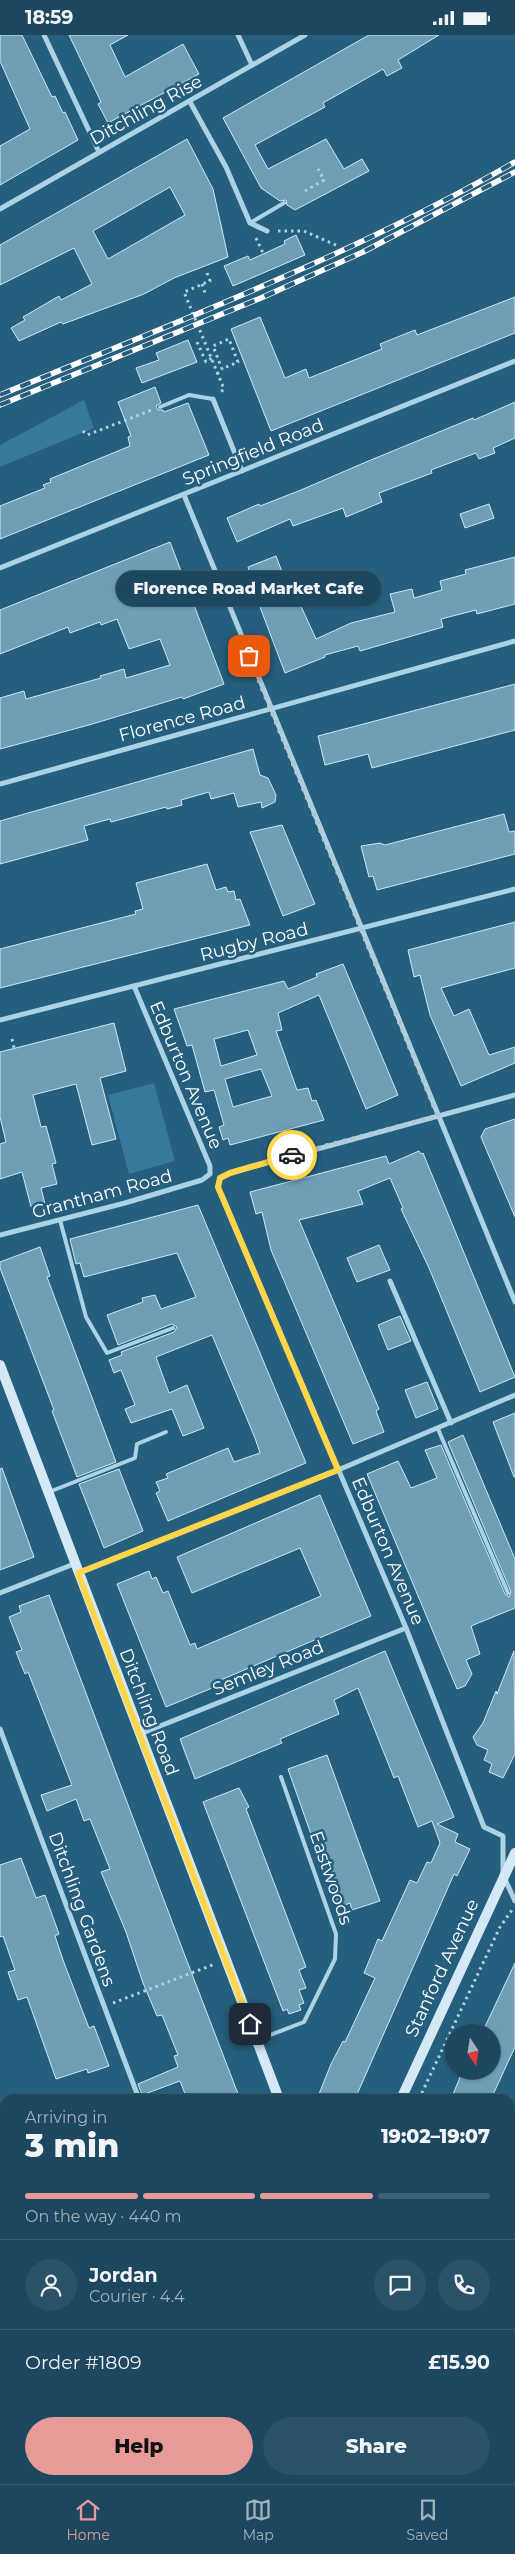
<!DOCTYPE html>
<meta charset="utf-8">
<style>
:root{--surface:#1c475e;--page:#295167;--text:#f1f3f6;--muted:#a0b2bc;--line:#3a5f73;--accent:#e69b98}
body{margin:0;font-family:Montserrat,sans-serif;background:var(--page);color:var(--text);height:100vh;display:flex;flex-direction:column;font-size:19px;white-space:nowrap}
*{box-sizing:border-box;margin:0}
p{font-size:16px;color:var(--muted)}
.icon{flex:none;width:28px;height:28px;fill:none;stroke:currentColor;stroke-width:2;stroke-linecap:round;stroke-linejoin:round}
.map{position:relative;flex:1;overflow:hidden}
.sheet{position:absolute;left:0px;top:2059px;width:515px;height:391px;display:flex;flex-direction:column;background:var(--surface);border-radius:15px 15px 0 0;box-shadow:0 1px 4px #0004,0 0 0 1px var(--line)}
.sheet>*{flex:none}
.needle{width:32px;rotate:168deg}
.controls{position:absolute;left:445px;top:1989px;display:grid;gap:10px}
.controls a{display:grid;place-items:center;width:55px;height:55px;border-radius:50%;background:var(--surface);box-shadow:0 1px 4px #0004,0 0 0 1px var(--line);font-size:25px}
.pin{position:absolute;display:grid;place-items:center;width:42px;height:42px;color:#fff;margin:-21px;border-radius:10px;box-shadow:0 2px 8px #0006}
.courier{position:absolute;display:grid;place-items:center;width:50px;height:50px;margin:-25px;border:4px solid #ffd54a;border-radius:50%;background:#fff;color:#222;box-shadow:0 1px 6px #0007}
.bubble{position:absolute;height:35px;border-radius:18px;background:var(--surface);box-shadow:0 1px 4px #0004,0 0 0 1px var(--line);font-size:16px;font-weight:800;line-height:35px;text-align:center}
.head em{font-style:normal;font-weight:800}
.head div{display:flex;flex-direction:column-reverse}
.head{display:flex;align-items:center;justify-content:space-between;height:85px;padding:0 25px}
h1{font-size:32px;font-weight:800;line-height:38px}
.bar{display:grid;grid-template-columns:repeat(4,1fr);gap:8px 5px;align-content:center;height:60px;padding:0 25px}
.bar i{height:6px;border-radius:4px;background:var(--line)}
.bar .on{background:var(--accent)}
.bar p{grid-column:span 4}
.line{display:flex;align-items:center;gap:12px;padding:0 25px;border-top:1px solid var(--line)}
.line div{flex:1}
.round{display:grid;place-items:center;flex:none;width:52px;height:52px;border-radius:26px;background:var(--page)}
.button{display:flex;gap:10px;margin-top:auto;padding:10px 25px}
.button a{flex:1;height:58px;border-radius:30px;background:var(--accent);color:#111;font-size:20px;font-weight:800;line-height:58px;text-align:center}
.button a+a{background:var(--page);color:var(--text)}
.status{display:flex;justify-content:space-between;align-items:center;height:35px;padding:0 25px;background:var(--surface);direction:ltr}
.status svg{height:14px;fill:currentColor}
.tabs{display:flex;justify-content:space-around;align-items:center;height:70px;border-top:1px solid var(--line);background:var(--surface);font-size:14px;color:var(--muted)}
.tabs a{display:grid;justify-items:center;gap:2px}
.tabs .on{color:var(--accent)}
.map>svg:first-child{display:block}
.green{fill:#367998}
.building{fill:#6e9fb6;stroke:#cee8f4;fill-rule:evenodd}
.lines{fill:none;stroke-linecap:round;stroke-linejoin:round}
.path{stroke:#abd2e5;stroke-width:3;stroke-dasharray:2.5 4;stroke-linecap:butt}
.lane{stroke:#abd2e5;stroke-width:4}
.street{stroke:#abd2e5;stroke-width:5}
.secondary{stroke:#d4e9f5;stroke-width:10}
.rail-casing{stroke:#fff;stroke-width:5.5}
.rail{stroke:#265f7d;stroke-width:4;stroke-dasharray:11;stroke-linecap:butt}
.done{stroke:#b3c7d2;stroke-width:5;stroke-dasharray:0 9}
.route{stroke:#ffd54a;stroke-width:6}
.labels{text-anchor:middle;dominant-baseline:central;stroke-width:5;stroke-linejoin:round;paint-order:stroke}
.street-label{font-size:18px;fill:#fff;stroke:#265f7d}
</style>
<div class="status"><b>18:59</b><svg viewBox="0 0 49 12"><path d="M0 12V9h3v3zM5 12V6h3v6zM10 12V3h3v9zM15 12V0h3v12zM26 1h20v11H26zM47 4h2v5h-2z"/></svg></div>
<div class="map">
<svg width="515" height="2449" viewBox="0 0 515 2449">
<rect width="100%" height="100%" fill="#265f7d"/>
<g class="green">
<polygon points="84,365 94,393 0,432 0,410"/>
<polygon points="154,1048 175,1126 129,1139 108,1060"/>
</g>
<g class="building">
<polygon points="0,0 22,0 52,62 55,61 63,78 65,77 78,105 0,150 0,111 30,94 0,26"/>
<polygon points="69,0 128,0 110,10 125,42 183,9 199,39 108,88 98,69 101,67"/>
<polygon points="369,0 439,0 398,25 402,33 387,41 383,34 323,68 325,72 255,110 268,134 326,104 344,134 362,124 369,136 295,175 287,170 286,165 280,166 261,153 223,83"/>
<path d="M187 104 213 154 228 222 174 243 144 259 63 289 61 287 19 306 11 293 25 285 23 282 59 261 61 265 92 249 74 213 0 250V210ZM170 152 185 180 108 224 93 196Z"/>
<polygon points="296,200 305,220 233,251 224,231 248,221 250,225 285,209 284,206"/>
<polygon points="515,262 515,298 271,396 231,294 260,282 285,343 306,334 309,343 382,314 380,309 415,295 417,300"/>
<polygon points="188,305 197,327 142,348 136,333 159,325 156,318"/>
<polygon points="155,352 161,368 156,371 158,375 163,375 164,377 188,368 209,420 0,504 0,471 45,453 43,450 51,447 50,444 130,411 128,402 131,401 118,367"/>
<polygon points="515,367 515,403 493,413 495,418 479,424 476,418 431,435 432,438 379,458 382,467 346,482 343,473 293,491 290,484 237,507 227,483 259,469 260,471 301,455 366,427 473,383 474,385"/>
<polygon points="489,469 494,483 465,493 460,479"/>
<polygon points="170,507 224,649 183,664 182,662 89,690 0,714 0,663 24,656 26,664 101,643 100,641 124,634 126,643 170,630 160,604 129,614 117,584 101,590 100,587 70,598 68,592 0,619 0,575"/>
<polygon points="276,521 287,550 299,545 308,566 300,569 316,604 351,588 395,577 390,559 412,554 414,563 442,555 440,546 466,539 465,535 515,522 515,569 477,579 476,575 441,584 443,592 360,616 358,611 325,620 325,622 285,638 249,543 251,542 248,532"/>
<polygon points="515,649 515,695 372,733 368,719 325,730 318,701"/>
<polygon points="253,714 260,740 268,743 276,760 275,767 262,773 261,767 238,772 234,758 211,764 209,757 181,765 182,770 167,774 166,772 111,787 110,784 84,791 88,805 0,829 0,786"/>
<polygon points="504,779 509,797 515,796 515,819 377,855 373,841 369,842 361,811 380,808 385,810"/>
<polygon points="282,790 315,869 283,881 250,797"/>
<polygon points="207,829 216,855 226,852 228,857 234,856 236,865 240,864 250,890 0,953 0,914 136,879 135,876 143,874 136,848"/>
<polygon points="515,887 515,933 441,953 454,981 469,974 489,1020 515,1012 515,1028 461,1051 430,980 420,940 414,942 408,915"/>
<path d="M343 929 398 1060 366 1074 319 960 278 978 282 995 276 996 297 1055 308 1053 312 1066 316 1065 324 1085 230 1110 228 1103 223 1105 219 1092 224 1090 214 1055 205 1057 192 1010 187 1011 174 974 284 946 288 954 317 942 316 939ZM248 995 257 1020 221 1031 214 1004ZM261 1034 272 1061 233 1072 225 1044Z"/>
<polygon points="114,988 126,1036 100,1043 116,1104 92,1110 76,1049 33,1060 41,1092 46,1091 56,1128 52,1129 57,1149 41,1153 45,1169 31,1172 22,1137 0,1144 0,1109 6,1107 0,1082 0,1017"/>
<polygon points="515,1084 515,1182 481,1102 485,1094"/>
<polygon points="419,1116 421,1119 423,1118 515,1342 480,1357 429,1233 401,1174 403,1173 390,1143 358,1156 363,1169 299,1185 379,1374 376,1376 384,1397 353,1409 271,1215 262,1177 256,1179 250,1157 386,1121 389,1129"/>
<polygon points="198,1170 306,1428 168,1486 156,1458 160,1456 156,1447 168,1443 166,1439 228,1413 234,1427 260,1418 255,1403 212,1300 156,1322 169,1358 187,1350 204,1393 183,1401 172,1374 131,1388 125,1374 135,1370 121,1335 114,1338 109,1325 122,1320 121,1317 174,1297 177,1292 172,1289 118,1310 107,1280 143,1267 142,1263 155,1260 161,1274 196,1262 177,1218 84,1242 80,1228 76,1229 70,1204"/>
<polygon points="379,1210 390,1235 357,1247 347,1223"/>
<polygon points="40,1212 50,1241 47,1242 116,1427 77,1442 52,1376 54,1375 0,1233 0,1227"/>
<polygon points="400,1281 411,1306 388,1315 378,1290"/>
<polygon points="427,1347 438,1374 416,1383 405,1355"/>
<polygon points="515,1378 515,1442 514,1442 493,1387"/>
<polygon points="463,1400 515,1524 515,1573 471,1591 480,1619 466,1625 472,1639 465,1651 457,1654 367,1439 398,1426 411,1453 437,1443 425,1415 441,1410 505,1559 509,1562 511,1557 448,1407"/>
<polygon points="2,1433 34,1522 0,1535 0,1434"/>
<polygon points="119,1434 143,1496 104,1513 79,1449"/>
<polygon points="320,1460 371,1581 216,1647 217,1651 166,1672 117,1549 149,1536 152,1544 156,1542 163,1558 168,1556 190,1610 195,1608 197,1614 321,1561 300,1513 192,1558 177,1522"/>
<polygon points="49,1560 182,1913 240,2064 187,2064 180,2046 142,2060 138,2049 178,2032 174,2021 178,2020 162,1980 157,1981 143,1948 126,1897 101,1837 110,1834 90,1784 84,1786 76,1764 47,1776 41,1760 72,1750 28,1637 25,1639 16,1617 22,1615 9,1582 21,1577 19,1571"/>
<polygon points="385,1616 454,1782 437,1789 458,1799 455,1807 470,1814 457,1841 454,1839 355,2064 317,2064 331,2029 343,2006 345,2007 375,1943 364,1938 378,1904 382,1906 410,1845 417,1848 427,1827 431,1828 440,1808 432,1786 418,1792 398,1741 394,1743 358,1653 334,1665 339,1679 280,1704 282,1708 195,1744 180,1704"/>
<polygon points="514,1616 515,1719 503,1743 489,1737 492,1729 484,1725 488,1715 477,1710 473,1702 483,1688 496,1656 497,1659"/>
<polygon points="327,1720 380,1866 352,1875 350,1868 337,1873 288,1734"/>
<polygon points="239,1753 249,1772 246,1774 306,1932 299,1935 306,1953 299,1955 304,1968 299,1970 301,1975 289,1979 287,1974 283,1976 203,1767"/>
<polygon points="21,1823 36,1863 45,1860 59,1899 55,1901 63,1925 89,1993 94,1991 109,2031 88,2038 87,2034 56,2044 27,1962 18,1965 8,1937 15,1935 3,1901 0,1902 0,1830"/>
<polygon points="515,1928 515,2012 491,2064 451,2064 463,2035 491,2035 491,1998 482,1998"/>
</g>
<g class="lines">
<g class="path">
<polyline points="305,156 324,145 318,134"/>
<polyline points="278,196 304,196 338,211"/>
<polyline points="256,203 263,218"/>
<polyline points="207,238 210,246 184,257 224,354 221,357"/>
<polyline points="202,249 206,261"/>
<polyline points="197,307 206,327 212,323"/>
<polyline points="217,339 222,334 213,311 229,304 238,327 222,334"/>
<polyline points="83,396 87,400 152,375"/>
<polyline points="12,1004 14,1013"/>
<polyline points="113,1968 215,1929"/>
<polyline points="419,2064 500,1892 512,1875"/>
<polyline points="510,2206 515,2206"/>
<polyline points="444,2445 446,2449"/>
</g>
<g class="lane">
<polyline points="250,188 284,168"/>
<polyline points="160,372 189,360 213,364"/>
<polyline points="60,1185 86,1282 107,1318 173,1293"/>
<polyline points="438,1394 508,1558"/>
<polyline points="49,1457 135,1423 137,1409 166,1397"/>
<polyline points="257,2005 304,1987 335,1924 336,1899 281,1742"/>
</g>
<g class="street">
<polyline points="44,0 99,117"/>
<polyline points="238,0 252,30"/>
<polyline points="190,67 226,132 250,188 267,196"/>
<polyline points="0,174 305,0"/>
<polyline points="213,364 242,436"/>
<polyline points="184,460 515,1267"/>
<polyline points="0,533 515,326"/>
<polyline points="0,749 515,606"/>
<polyline points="0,985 515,854"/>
<polyline points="515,1060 230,1138 220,1143 218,1152 406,1593 484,1792 503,1801 503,1840 515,1866"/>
<polyline points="0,1200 125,1168 202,1145 210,1139 210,1131 134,951"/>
<polyline points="390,1246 451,1388"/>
<polyline points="78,1538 338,1435 515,1360"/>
<polyline points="0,1558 74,1529"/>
<polyline points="0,1694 139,2064"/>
<polyline points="140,1699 406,1593"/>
<polyline points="0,2185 5,2196"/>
<polyline points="0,2225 5,2206"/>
<polyline points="0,2335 5,2348"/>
<polyline points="510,2423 515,2423"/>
<polyline points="42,2445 43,2449"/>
<polyline points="222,2445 230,2449"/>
<polyline points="232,2449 243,2445"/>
</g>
<g class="secondary">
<polyline points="0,1330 279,2064"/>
<polyline points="401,2064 515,1818"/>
<polyline points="510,2223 515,2223"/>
<polyline points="423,2445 424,2449"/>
</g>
<defs>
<g id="rail">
<path d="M0 360C174 288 351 221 515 127"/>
<polyline points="0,370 261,263 363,217 515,137"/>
</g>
</defs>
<use href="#rail" class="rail-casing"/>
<use href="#rail" class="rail"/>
</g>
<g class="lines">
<polyline class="done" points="249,621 438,1081 292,1120"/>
<polyline class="route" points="250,1989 78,1538 338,1435 218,1152 220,1143 230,1138 292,1120"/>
</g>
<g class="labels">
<g class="street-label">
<text transform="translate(146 75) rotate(-29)">Ditchling Rise</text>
<text transform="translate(253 417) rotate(-22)">Springfield Road</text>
<text transform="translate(182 684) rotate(-15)">Florence Road</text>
<text transform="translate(254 907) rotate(-14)">Rugby Road</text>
<text transform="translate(186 1040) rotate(67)">Edburton Avenue</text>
<text transform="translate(102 1159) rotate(-15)">Grantham Road</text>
<text transform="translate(388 1516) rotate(67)">Edburton Avenue</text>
<text transform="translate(268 1633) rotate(-22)">Semley Road</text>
<text transform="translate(149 1677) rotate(69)">Ditchling Road</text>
<text transform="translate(331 1843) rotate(71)">Eastwoods</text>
<text transform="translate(82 1874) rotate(70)">Ditchling Gardens</text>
<text transform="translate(442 1933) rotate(-65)">Stanford Avenue</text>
</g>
</g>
</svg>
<div class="controls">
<a><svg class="needle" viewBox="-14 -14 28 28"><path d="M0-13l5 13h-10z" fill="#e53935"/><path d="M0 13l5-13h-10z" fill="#a0b2bc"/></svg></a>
</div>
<div class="pin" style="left:249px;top:621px;background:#ea580c"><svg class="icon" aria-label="bag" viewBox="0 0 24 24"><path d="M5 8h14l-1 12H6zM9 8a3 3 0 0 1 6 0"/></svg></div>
<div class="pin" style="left:250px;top:1989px;background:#1f2937"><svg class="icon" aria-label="home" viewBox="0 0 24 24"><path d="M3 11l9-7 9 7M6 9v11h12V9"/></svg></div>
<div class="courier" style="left:292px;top:1120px"><svg class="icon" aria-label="car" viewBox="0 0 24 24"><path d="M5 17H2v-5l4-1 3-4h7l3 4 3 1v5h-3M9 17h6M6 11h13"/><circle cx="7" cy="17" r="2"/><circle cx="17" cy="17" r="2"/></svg></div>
<div class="bubble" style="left:116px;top:536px;width:265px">Florence Road Market Cafe</div>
<section class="sheet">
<div class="head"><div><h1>3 min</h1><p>Arriving in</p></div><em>19:02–19:07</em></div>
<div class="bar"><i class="on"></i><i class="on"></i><i class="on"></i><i></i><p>On the way · 440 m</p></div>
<div class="line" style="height:90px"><a class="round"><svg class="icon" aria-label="person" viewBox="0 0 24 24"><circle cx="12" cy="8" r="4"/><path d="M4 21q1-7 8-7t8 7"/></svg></a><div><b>Jordan</b><p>Courier · 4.4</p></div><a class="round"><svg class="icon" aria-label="chat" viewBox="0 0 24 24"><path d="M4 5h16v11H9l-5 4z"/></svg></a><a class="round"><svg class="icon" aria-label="phone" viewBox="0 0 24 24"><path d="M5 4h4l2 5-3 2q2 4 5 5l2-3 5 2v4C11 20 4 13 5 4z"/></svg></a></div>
<div class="line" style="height:65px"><div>Order #1809</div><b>£15.90</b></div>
<div class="button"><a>Help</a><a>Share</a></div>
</section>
</div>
<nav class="tabs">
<a class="on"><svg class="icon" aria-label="home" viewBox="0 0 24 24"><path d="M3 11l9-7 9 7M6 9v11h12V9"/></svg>Home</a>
<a><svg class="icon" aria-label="map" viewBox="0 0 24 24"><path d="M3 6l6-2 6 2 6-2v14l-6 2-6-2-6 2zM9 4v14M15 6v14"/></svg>Map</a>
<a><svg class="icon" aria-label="saved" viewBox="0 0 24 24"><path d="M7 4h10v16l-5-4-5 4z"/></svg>Saved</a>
</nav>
